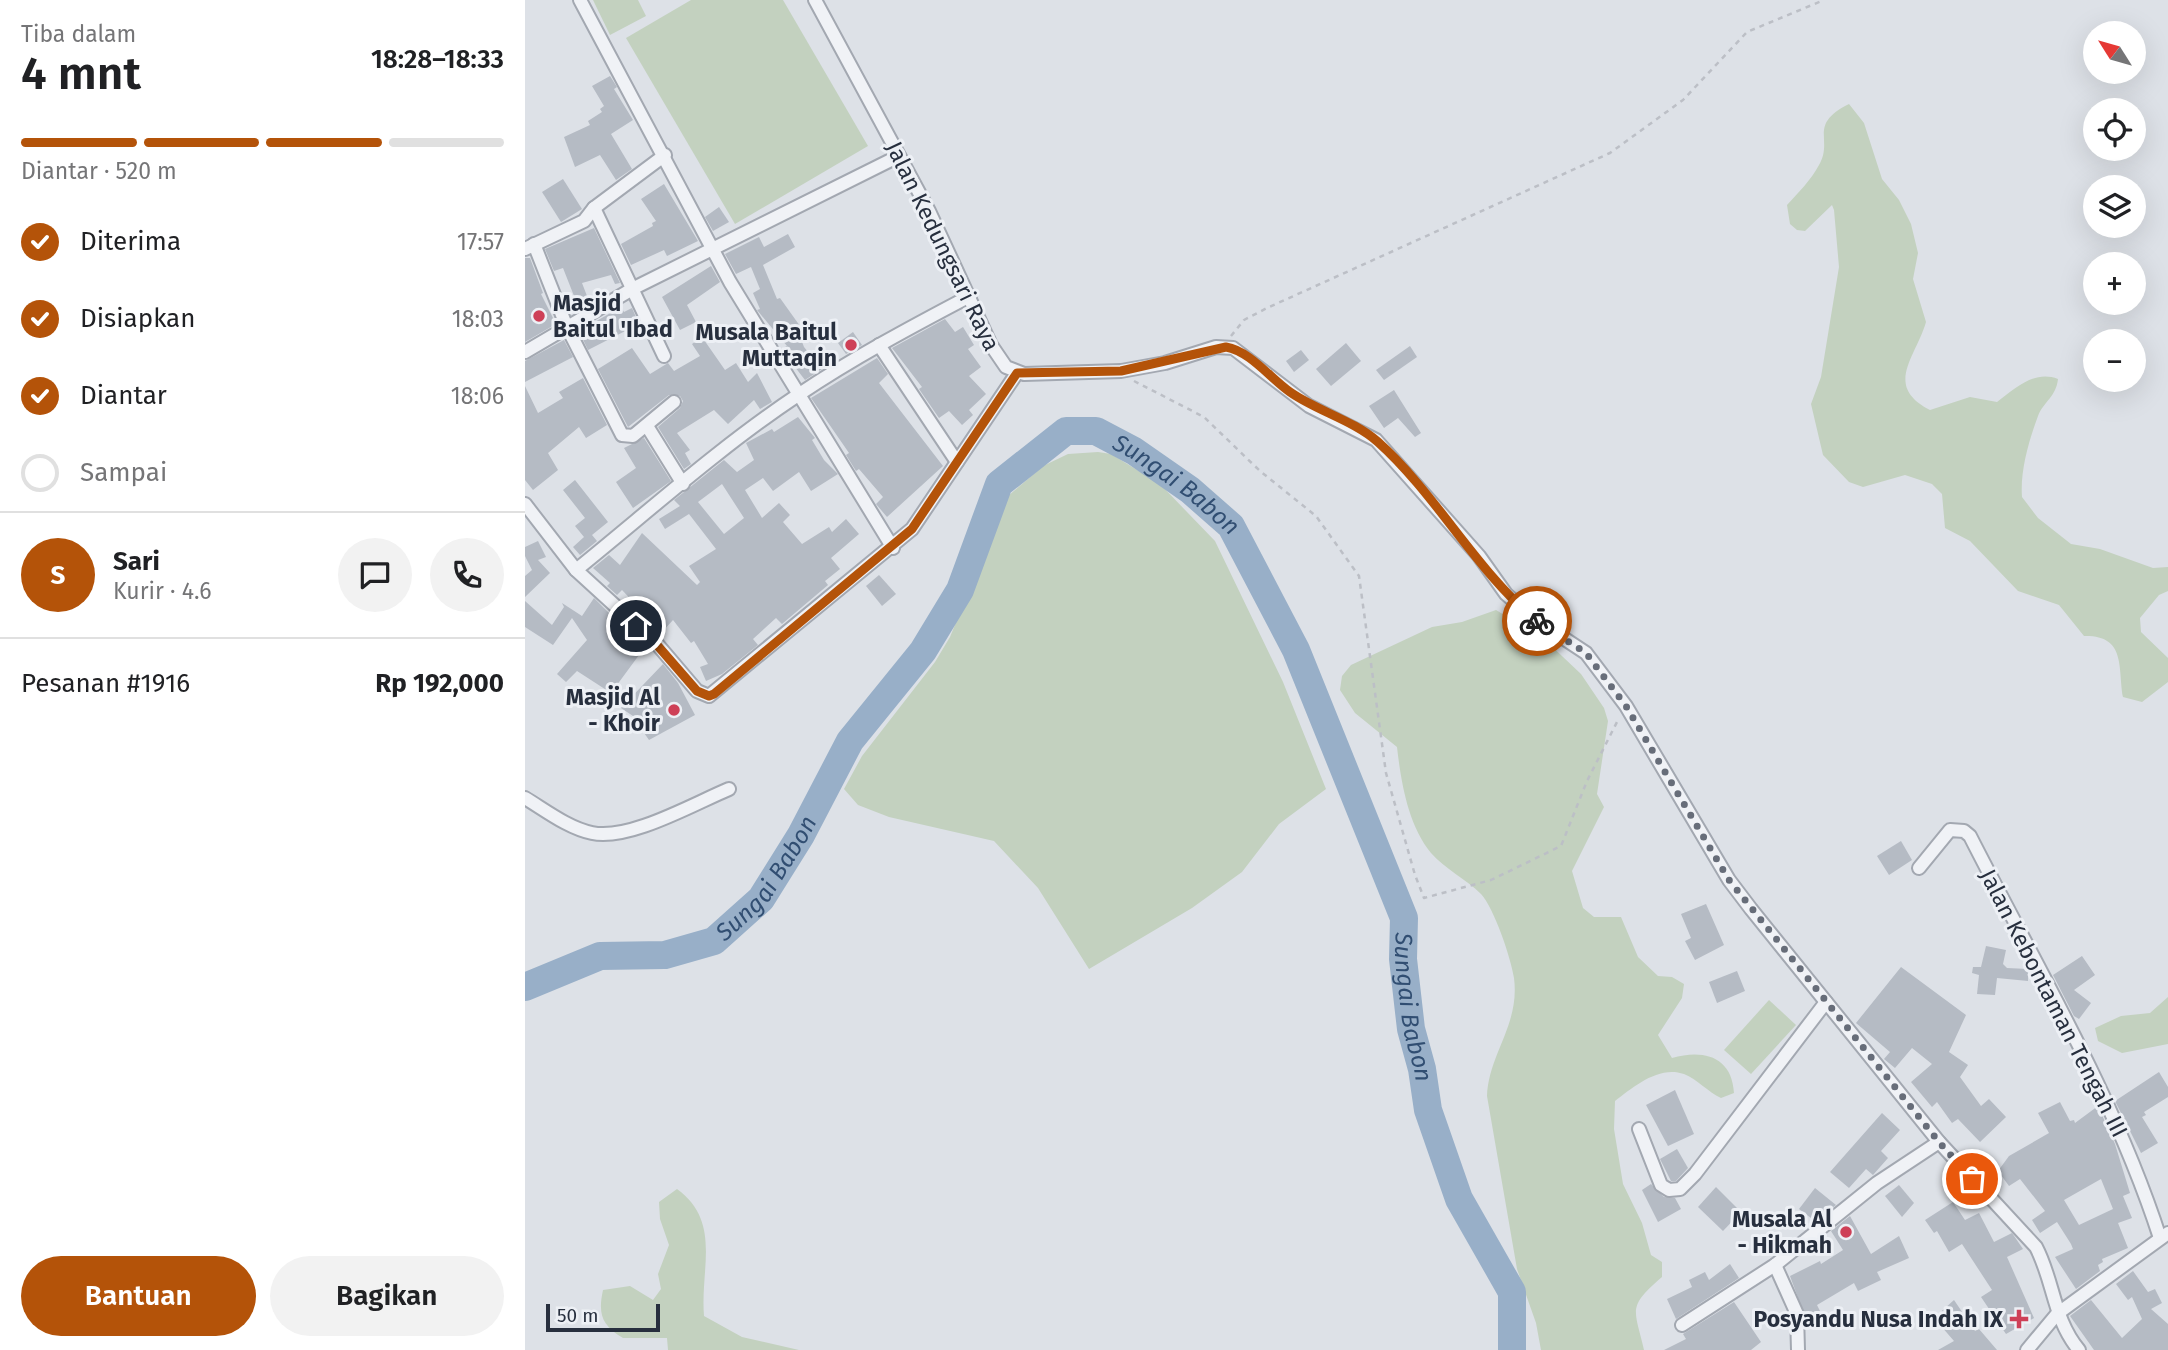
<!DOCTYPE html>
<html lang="id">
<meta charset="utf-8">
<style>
:root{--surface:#fff;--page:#f2f2f2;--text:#202124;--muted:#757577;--line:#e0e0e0;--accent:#b45309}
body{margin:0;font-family:"Fira Sans",sans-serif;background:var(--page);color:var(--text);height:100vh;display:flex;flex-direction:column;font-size:26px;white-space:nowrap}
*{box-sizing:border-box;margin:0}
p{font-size:23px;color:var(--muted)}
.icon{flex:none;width:38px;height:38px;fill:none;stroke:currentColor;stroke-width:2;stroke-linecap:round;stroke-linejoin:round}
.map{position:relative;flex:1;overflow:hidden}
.side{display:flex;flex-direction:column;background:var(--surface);width:525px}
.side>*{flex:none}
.needle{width:46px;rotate:307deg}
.fabs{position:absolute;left:1558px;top:21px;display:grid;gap:14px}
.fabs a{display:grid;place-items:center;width:63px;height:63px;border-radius:50%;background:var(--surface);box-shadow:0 7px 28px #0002;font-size:35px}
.scale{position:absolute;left:21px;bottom:18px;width:114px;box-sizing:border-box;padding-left:7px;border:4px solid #272f3e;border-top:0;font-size:19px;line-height:24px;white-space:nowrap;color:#272f3e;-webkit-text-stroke:5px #edf0f5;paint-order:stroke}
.pin{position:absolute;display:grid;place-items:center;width:60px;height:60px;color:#fff;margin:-30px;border:4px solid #fff;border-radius:50%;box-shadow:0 2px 7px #0007}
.courier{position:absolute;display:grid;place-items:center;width:70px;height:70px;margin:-35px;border:5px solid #b45309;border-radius:50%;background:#fff;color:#222;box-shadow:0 2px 9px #0007}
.headline em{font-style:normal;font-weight:600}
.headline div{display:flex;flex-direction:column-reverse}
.headline{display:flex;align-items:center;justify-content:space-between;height:119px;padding:0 21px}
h1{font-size:46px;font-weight:600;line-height:52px}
.bar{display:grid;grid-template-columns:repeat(4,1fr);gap:10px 7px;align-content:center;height:84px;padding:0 21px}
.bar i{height:9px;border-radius:5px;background:var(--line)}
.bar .selected{background:var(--accent)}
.bar p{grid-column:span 4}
.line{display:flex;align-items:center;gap:18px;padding:0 21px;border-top:2px solid var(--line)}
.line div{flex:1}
.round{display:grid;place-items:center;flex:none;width:74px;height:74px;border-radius:37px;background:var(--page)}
ol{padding:0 21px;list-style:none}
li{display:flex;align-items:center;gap:21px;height:77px}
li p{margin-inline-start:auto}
li .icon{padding:7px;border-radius:50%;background:var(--accent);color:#fff;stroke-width:4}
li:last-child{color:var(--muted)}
li i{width:38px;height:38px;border:4px solid var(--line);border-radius:50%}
.primary-button{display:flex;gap:14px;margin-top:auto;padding:14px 21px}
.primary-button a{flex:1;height:80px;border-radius:42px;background:var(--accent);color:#fff;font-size:28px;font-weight:600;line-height:80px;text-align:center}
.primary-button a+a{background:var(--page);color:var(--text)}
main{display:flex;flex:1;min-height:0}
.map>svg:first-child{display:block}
.green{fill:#c3d1bf}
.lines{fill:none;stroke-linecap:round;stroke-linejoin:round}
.river{stroke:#98afc8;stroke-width:28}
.building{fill:#b5bbc4;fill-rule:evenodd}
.street-casing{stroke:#a3a8b1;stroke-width:16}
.path{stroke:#bcbfc6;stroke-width:2.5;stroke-dasharray:5 5;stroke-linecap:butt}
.street{stroke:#f0f2f6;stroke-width:12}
.done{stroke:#676d79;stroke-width:7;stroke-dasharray:0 12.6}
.route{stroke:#b45309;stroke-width:9}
.poi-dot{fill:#ce4057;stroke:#edf0f5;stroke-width:2.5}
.labels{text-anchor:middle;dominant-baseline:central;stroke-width:6;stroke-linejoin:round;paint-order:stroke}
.street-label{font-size:23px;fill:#272f3e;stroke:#edf0f5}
.poi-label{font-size:23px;font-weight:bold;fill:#272f3e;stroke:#edf0f5;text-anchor:end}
.water-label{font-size:24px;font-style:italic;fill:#314e72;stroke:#edf0f5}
</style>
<main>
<section class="side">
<div class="headline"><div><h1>4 mnt</h1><p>Tiba dalam</p></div><em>18:28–18:33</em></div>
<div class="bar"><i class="selected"></i><i class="selected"></i><i class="selected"></i><i></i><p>Diantar · 520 m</p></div>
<ol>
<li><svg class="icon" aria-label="check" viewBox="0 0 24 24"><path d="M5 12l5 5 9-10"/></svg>Diterima<p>17:57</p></li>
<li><svg class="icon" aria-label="check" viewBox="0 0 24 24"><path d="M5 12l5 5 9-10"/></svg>Disiapkan<p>18:03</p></li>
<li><svg class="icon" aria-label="check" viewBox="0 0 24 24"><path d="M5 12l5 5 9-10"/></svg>Diantar<p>18:06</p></li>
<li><i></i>Sampai</li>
</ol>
<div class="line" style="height:126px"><b class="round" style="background:var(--accent);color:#fff">S</b><div><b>Sari</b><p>Kurir · 4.6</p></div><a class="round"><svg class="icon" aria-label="chat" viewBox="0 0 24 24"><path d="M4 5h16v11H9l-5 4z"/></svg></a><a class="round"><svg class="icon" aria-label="phone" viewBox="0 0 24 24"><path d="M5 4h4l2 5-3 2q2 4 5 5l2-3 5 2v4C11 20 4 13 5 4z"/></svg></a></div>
<div class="line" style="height:91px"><div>Pesanan #1916</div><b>Rp 192,000</b></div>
<div class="primary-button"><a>Bantuan</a><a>Bagikan</a></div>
</section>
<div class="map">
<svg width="1643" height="1350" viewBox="0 0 1643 1350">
<rect width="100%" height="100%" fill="#dde1e7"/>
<g class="green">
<polygon points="68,0 113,0 121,16 85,35"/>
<polygon points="166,0 258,0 343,146 210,224 101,38"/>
<path d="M1324 104 1339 123 1357 179 1374 200 1386 224 1393 253 1388 279 1401 322C1391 357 1358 386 1405 410L1445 397 1472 402C1491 388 1509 370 1533 379 1531 397 1519 401 1513 416 1504 440 1495 471 1497 497L1513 518 1546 544 1575 549 1628 568 1643 567V591L1634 595 1615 618 1616 632 1643 658V682L1617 702 1598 697C1593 667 1601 635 1559 636L1534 605 1493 591 1445 541 1420 528 1417 494 1407 484 1380 475 1338 487 1324 482 1298 455 1286 404 1296 377 1314 267 1309 210 1307 205 1280 231 1272 230 1265 224 1262 205C1273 193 1286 180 1294 165 1309 139 1282 125 1324 104Z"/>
<polygon points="573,452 586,454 635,484 690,541 758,682 801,789 754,824 717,872 667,908 564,969 513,888 469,841 364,817 333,805 319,789 337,756 410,662 425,637 483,496 518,466 543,454"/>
<path d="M971 610 1019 639 1056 674 1079 708 1083 721 1072 794 1079 807 1047 871 1058 908 1069 917H1096L1113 957 1133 976 1147 977 1159 984 1157 998 1133 1035 1147 1058C1178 1049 1207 1056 1209 1093L1196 1098C1183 1092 1172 1079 1159 1074 1134 1065 1108 1087 1090 1101L1089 1129 1098 1184 1117 1223 1126 1255 1137 1262V1277C1101 1308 1110 1309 1119 1350H1016L1011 1323 992 1269 962 1096C964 1053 995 1025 989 978 986 958 969 908 956 894 941 879 920 869 906 853 883 825 876 782 872 747L830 713 815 690 817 676 826 665 907 627 937 622Z"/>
<polygon points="1643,997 1643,1044 1597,1053 1573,1041 1570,1028 1596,1016 1625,1013"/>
<polygon points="1244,1000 1271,1025 1226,1074 1199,1050"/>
<path d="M152 1189C197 1222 175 1268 179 1316L217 1337 274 1350H143L142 1338H98C76 1325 73 1313 78 1290L105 1286 128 1300 136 1289 133 1274 144 1245 135 1219 134 1202Z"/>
</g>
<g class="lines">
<path class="river" id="s1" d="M0 987 75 956 140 955 189 941 236 899 276 835 325 741 398 651 435 590 474 484 541 431H571L609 451 665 490 706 526 771 650 879 918 878 959 886 1029 897 1069 903 1110 934 1199 987 1292V1350"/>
</g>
<g class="building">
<polygon points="85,76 92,87 89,89 108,120 86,134 107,169 91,180 75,155 50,167 39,137 65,125 63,121 77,112 75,109 79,106 67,86"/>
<polygon points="38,179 57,209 36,222 17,192"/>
<polygon points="139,184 173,241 142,256 139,250 106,265 96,244 128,226 127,223 131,221 116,199"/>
<polygon points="194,207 204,222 188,231 180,217"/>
<polygon points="69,228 95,283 90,284 86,275 57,283 62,296 51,301 38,268 29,271 20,249"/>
<polygon points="263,234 270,247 238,265 252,299 255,298 275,326 272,329 279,347 297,369 280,380 256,349 262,346 232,310 235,309 228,293 235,289 226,267 211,274 200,254 234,237 239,247"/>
<polygon points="0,258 5,258 18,293 16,294 31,324 0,342"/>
<polygon points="186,266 195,282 162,305 171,322 155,330 137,297"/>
<polygon points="96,307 99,312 107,308 114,324 63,350 54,331"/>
<polygon points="420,319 430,332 438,327 449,345 443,349 456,367 444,376 461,394 444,410 448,415 437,425 424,411 414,418 394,389 397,387 367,348"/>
<polygon points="328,332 337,345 321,354 313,343"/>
<polygon points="177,337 200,370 211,363 223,382 232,373 247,402 235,409 229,400 203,424 189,410 152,433 165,450 160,453 166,464 159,469 133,427 155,408 158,401 155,396 144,395 103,427 73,369 107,348 125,374 143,363 149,371 175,356 167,344"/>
<polygon points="39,340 48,357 0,382 0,361"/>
<polygon points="821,343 836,361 806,386 791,369"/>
<polygon points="885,346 892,357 859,380 851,370"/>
<polygon points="776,350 784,360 769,372 761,361"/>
<polygon points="352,358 363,374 354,383 418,466 362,517 351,504 358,497 334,469 331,471 321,455 324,453 286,398"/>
<polygon points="58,378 82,425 61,438 54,427 23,453 33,470 8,490 0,480 0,386 13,413 38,398 34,392"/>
<polygon points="869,390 896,433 890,437 873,418 859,428 844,406"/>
<path d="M273 417 290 438 287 440 299 460 313 474 286 491 274 472 248 491 238 478 220 490 237 518 254 503 265 515 258 522 277 544 304 527 307 532 321 519 334 534 306 558 315 569 300 581 303 585 257 624 251 618 228 639 233 645 197 674 181 681 175 667 183 664 169 641 166 643 148 620 137 632 97 590 92 595 82 586 85 583 68 568 84 555 95 565 117 533 172 585 175 582 164 566 191 549 164 514 140 529 134 519 155 506 149 500 199 460 212 472 229 460 221 443 247 429 249 432ZM197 484 219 518 199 534 173 502Z"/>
<polygon points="119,438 146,481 108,508 91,482 111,468 99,448"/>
<polygon points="50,480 83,522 67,535 72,541 55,555 48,547 59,537 50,526 60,518 38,490"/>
<polygon points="13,541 21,557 13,560 25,573 0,597 0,576 7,570 0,556 0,547"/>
<polygon points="354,575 371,594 357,606 341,586"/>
<polygon points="69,598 93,622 87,630 117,651 86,693 52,671 41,682 32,674 62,640 47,618 28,645 0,627 0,601 27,625 39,607 37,603 57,616"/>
<polygon points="138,664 153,683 170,715 124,740 117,730 123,726 96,708"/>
<polygon points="1376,841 1387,860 1364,875 1352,856"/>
<polygon points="1181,904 1199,945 1170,960 1160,941 1166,938 1156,914"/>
<polygon points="1461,946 1481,950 1478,964 1482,968 1503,969 1503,981 1472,978 1470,995 1452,994 1454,975 1447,973 1448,967 1456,967"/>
<polygon points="1557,956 1570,975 1549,990 1566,1003 1554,1019 1549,1016 1528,975"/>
<polygon points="1376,967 1441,1015 1424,1052 1443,1065 1435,1077 1456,1106 1464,1099 1481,1117 1455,1142 1433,1119 1427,1123 1412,1102 1407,1107 1386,1082 1407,1064 1387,1048 1370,1068 1359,1059 1365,1052 1331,1023"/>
<polygon points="1212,971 1220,991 1192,1003 1184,982"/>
<polygon points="1634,1072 1643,1087 1643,1097 1619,1112 1621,1115 1617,1117 1633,1143 1616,1153 1590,1101"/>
<polygon points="1150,1090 1169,1134 1143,1146 1121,1105"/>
<path d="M1535 1102 1545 1121 1549 1120 1550 1123 1573 1106 1590 1144 1605 1193 1598 1196 1607 1218 1593 1223 1603 1248 1577 1259 1578 1262 1573 1265 1575 1271 1551 1289 1530 1257 1548 1249 1546 1244 1532 1222 1515 1233 1507 1220 1520 1211 1495 1179 1484 1186 1473 1171 1484 1156 1524 1133 1513 1113ZM1576 1179 1588 1209 1554 1225 1539 1200Z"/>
<polygon points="1357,1113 1375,1130 1356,1151 1363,1158 1348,1175 1341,1169 1324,1188 1305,1172"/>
<polygon points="1152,1149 1163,1168 1151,1181 1146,1181 1135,1159"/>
<polygon points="1126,1184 1139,1197 1150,1198 1156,1209 1133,1222 1117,1190"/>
<polygon points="1374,1185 1389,1203 1377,1217 1360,1196"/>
<polygon points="1191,1187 1216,1212 1198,1231 1173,1207"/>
<polygon points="1290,1188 1311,1205 1290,1221 1274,1209"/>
<polygon points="1428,1202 1440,1220 1454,1213 1469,1242 1487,1233 1498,1249 1482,1257 1509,1318 1481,1334 1456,1297 1467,1290 1437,1244 1424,1252 1412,1231 1409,1233 1400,1220"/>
<polygon points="1325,1216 1346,1254 1374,1236 1384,1258 1352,1272 1356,1280 1333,1291 1329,1283 1292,1305 1297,1315 1282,1322 1265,1276 1295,1261 1296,1264 1318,1250 1306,1231"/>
<polygon points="1205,1264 1214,1278 1151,1319 1142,1299 1167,1287 1164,1280 1180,1272 1184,1280"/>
<polygon points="1608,1271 1623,1292 1630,1289 1637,1303 1626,1309 1643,1324 1643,1350 1569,1350 1545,1316 1566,1300 1597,1338 1617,1319 1607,1297 1603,1300 1591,1284"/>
<polygon points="1429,1300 1450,1331 1454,1329 1472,1350 1413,1350 1429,1341 1409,1318"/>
<polygon points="1209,1302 1236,1342 1226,1350 1139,1350 1161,1339 1158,1334"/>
</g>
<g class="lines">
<defs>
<g id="street">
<polyline points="55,0 205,282 368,548"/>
<path d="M290 0 404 211 466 345 481 367 499 374 596 371 640 363 691 347 708 348 784 406 851 440 954 556 981 594 1011 620 1061 653 1101 706 1204 880 1226 909 1414 1142 1511 1247C1529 1281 1528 1319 1554 1350"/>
<polyline points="69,208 139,356"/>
<polyline points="9,244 41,325 97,435 108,436 149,402"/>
<polyline points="0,249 59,221 69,208 140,155"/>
<polyline points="354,345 432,462"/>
<polyline points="0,352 109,288 374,156"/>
<polyline points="122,426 158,484"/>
<polyline points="0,504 51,570 132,644 172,691 184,696 387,529 492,373"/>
<path d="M51 570C124 511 195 447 273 395 328 358 386 327 445 296"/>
<path d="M0 798C20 810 43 828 67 833 104 841 168 804 204 789"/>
<path d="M1394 868 1425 830 1439 831 1445 836C1512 968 1589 1096 1635 1238"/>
<polyline points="1114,1129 1136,1185 1144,1190 1155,1189 1170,1174 1301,1002"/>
<polyline points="1250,1265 1272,1314 1273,1350"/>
<polyline points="1157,1325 1250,1265 1352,1183 1414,1142"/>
<polyline points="1502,1350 1532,1314 1643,1233"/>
</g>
</defs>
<use href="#street" class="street-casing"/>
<g class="path">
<polyline points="706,336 719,320 742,308 1085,153 1158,100 1222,32 1299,0"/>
<polyline points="609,381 679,417 735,471 791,516 834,576 861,773 890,875 899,898 966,880 1036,846 1062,781 1093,720"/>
</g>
<use href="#street" class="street"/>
</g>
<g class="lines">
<polyline class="done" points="1012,621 1061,653 1101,706 1204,880 1414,1142 1447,1179"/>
<path class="route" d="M111 626 132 645 172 691 184 696 189 694 387 529 492 373 596 371 701 347C725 351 746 379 765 392 792 411 828 420 853 442 912 495 951 571 1012 621"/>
</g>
<g class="poi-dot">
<circle cx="14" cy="316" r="7"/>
<circle cx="326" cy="345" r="7"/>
<circle cx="149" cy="710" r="7"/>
<circle cx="1321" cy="1232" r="7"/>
<path d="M1490.5 1308.5h7v7h7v7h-7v7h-7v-7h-7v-7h7z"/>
</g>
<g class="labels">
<g class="street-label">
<text transform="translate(418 246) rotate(64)">Jalan Kedungsari Raya</text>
<text transform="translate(1529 1003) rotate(63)">Jalan Kebontaman Tengah III</text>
</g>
<g class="poi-label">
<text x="28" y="303" text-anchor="start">Masjid<tspan x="28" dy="26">Baitul 'Ibad</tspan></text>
<text x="312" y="332">Musala Baitul<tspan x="312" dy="26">Muttaqin</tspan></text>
<text x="135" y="697">Masjid Al<tspan x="135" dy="26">- Khoir</tspan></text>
<text x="1307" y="1219">Musala Al<tspan x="1307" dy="26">- Hikmah</tspan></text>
<text x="1478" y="1319">Posyandu Nusa Indah IX</text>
</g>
<g class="water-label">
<text stroke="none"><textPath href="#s1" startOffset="954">Sungai Babon</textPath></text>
<text stroke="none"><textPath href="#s1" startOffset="280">Sungai Babon</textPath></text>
<text stroke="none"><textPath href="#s1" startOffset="1542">Sungai Babon</textPath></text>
</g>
</g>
</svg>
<div class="fabs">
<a><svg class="needle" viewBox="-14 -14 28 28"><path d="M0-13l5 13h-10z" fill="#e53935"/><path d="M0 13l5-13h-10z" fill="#757577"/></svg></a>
<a><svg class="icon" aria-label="locate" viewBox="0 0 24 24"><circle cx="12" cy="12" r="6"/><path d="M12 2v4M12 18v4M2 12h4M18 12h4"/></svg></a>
<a><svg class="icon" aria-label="layers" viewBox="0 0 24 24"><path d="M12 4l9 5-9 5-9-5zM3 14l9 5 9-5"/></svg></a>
<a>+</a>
<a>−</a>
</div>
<div class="scale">50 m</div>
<div class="pin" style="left:1447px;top:1179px;background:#ea580c"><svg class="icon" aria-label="bag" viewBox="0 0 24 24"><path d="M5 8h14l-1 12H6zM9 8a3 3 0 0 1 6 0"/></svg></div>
<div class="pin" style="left:111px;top:626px;background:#1f2937"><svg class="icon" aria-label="home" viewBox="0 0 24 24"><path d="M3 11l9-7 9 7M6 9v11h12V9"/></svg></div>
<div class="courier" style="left:1012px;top:621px"><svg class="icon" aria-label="bike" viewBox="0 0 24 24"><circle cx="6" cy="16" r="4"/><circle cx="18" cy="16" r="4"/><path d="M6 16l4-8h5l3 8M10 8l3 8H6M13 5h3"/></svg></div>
</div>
</main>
